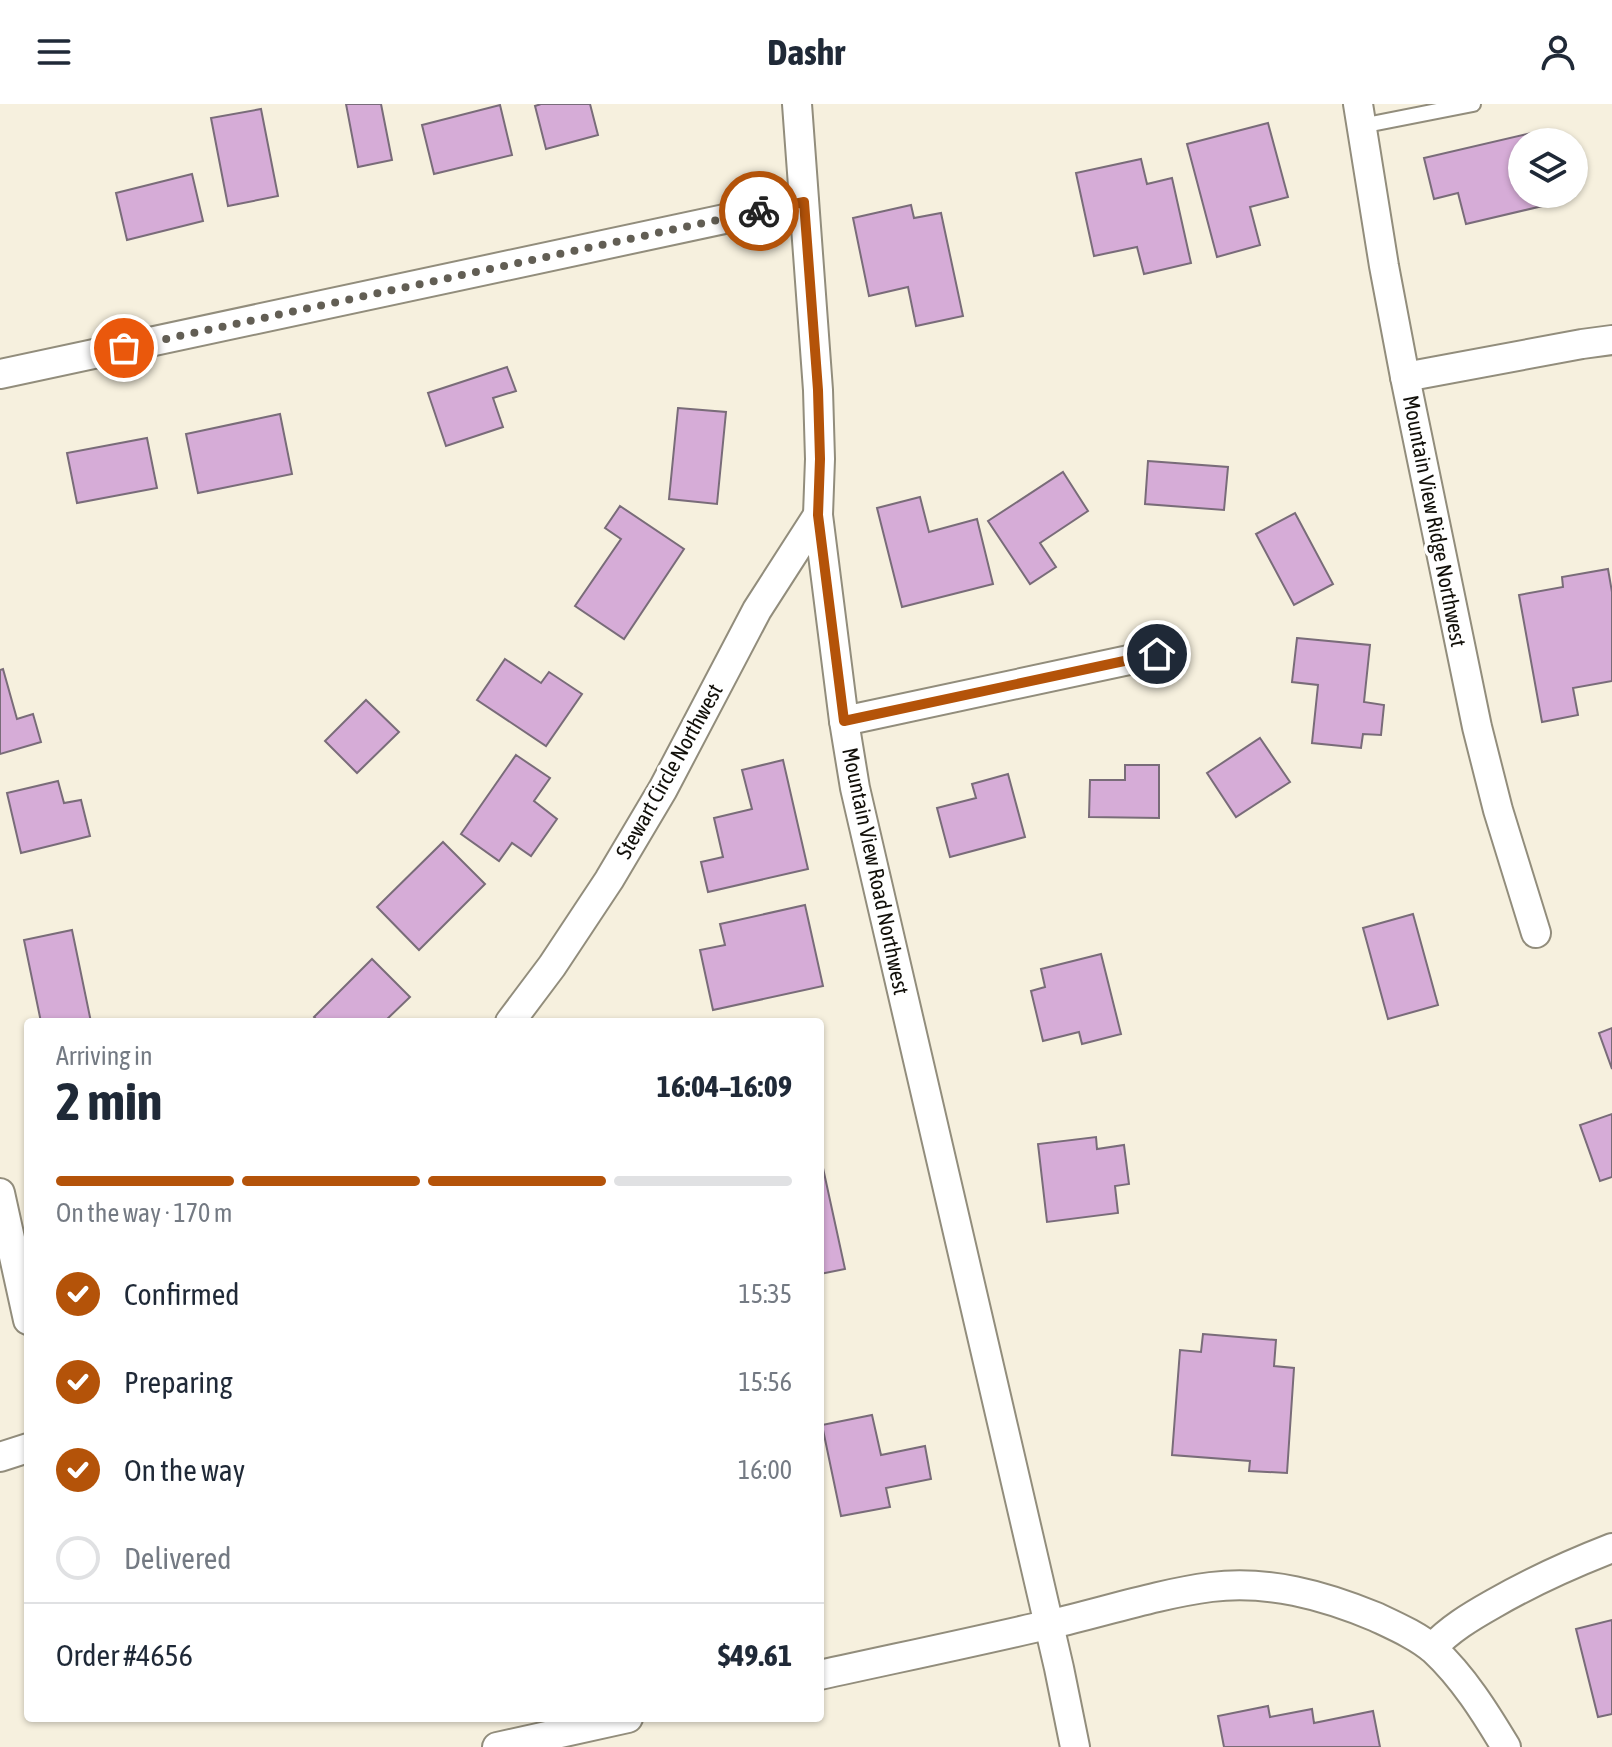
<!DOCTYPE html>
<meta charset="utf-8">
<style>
:root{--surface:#fff;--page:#f2f2f3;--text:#1f2937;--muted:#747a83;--line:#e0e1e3;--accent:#b45309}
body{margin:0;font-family:"Asap Condensed",sans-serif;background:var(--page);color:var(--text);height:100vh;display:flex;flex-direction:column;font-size:30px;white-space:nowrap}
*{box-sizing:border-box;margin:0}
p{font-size:26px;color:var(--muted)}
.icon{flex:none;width:44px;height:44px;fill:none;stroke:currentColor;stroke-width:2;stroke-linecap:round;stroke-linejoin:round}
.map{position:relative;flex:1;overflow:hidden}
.drawer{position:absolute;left:24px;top:914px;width:800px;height:704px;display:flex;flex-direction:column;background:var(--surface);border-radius:8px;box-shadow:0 2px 6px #0004}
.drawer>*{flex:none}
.buttons{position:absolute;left:1508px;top:24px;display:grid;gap:16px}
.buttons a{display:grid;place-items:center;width:80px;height:80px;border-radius:50%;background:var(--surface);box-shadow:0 2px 6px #0004;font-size:40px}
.pin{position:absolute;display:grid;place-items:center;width:68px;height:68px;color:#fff;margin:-34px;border:4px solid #fff;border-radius:50%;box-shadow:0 2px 8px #0007}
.courier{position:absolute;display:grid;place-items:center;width:80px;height:80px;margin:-40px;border:6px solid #b45309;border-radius:50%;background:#fff;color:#222;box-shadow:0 2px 10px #0007}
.overview em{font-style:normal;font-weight:700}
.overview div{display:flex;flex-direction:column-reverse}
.overview{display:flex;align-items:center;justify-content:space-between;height:136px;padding:0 32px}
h1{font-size:52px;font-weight:700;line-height:60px}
.bar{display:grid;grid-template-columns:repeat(4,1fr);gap:12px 8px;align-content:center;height:96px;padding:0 32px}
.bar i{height:10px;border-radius:6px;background:var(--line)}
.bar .active{background:var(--accent)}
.bar p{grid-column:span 4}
.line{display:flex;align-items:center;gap:20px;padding:0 32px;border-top:2px solid var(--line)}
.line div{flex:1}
ol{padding:0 32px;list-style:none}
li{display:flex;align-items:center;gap:24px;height:88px}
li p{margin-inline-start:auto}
li .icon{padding:8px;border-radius:50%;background:var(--accent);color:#fff;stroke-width:4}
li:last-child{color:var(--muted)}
li i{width:44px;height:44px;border:4px solid var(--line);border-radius:50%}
header{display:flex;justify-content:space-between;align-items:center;height:104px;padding:0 32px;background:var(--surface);font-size:36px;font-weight:700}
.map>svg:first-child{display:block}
.building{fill:#d6acd7;stroke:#796c79;stroke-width:2}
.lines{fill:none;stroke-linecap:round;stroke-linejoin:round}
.lane-casing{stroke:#928d7c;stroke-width:18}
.street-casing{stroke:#928d7c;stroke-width:32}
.lane{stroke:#fff;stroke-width:14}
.street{stroke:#fff;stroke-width:28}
.done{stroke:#625e54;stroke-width:8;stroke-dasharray:0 14.4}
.route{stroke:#b45309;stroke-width:10}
.labels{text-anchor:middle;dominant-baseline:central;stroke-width:7;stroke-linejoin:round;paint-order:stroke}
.street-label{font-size:22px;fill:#12100a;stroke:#fff}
</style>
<header><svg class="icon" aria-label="menu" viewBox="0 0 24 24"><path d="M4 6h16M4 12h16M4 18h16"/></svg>Dashr<svg class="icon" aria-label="person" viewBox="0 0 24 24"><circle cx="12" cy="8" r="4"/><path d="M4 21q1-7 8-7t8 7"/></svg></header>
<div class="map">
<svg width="1612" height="1643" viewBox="0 0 1612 1643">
<rect width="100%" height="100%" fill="#f6f0de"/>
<g class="building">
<polygon points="346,0 381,0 392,56 358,63"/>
<polygon points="541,0 590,0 598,31 546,45 535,2"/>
<polygon points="500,1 512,51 434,70 422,21"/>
<polygon points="261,5 278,92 228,102 211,14"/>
<polygon points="1268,19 1288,93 1250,103 1260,141 1217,153 1187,40"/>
<polygon points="1536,28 1539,38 1522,38 1522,90 1566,90 1568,96 1466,120 1458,89 1434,95 1424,54"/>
<polygon points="1141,55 1147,80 1172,74 1191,159 1144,170 1137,143 1094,152 1076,69"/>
<polygon points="192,70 203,117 127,136 116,89"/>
<polygon points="911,101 914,114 941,109 963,212 916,222 908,183 869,192 853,114"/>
<polygon points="507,263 516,287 493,294 503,323 446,342 428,289"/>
<polygon points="678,304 726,308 717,400 669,395"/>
<polygon points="280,310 292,370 198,389 186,330"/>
<polygon points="147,334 157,384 77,399 67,349"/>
<polygon points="1148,357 1228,363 1224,406 1145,400"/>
<polygon points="1063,368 1088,407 1040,439 1056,463 1030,480 988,417"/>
<polygon points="920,393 929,428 977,415 993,480 902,503 877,404"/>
<polygon points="620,402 684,445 624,535 575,502 621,435 605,424"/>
<polygon points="1295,409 1333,480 1294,501 1256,430"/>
<polygon points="1608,465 1612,488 1612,577 1573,584 1578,611 1542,618 1519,491 1563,483 1562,473"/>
<polygon points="1297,534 1370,541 1364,598 1384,601 1381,631 1363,630 1361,644 1312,639 1318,581 1292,578"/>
<polygon points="505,555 541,579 549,568 582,590 546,642 477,596"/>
<polygon points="3,565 17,615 33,610 41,638 0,650 0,566"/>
<polygon points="366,596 399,628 357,669 325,637"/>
<polygon points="1260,634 1290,678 1236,713 1207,669"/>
<polygon points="516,651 550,674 534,697 557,715 531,752 512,739 499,757 461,730"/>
<polygon points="783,656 808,765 708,788 701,758 723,753 714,714 752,705 742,666"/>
<polygon points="1125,661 1159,661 1159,714 1089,713 1090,676 1125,676"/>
<polygon points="1008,670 1025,733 950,753 937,704 976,694 972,680"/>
<polygon points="58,677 64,699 81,696 90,732 21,749 7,689"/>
<polygon points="443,738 485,780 419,846 377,803"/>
<polygon points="805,801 823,882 713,906 700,846 725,841 720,820"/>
<polygon points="1413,810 1438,901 1388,915 1363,824"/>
<polygon points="72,826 91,918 41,918 24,836"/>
<polygon points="1101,850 1121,930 1082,940 1079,928 1043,937 1031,887 1045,883 1041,865"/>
<polygon points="372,855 410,893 384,918 319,918 314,913"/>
<polygon points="1612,924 1612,965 1599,929"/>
<polygon points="1612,1010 1612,1073 1600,1077 1580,1021"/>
<polygon points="1096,1033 1097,1045 1124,1041 1129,1080 1115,1082 1118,1109 1047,1118 1038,1040"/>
<polygon points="820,1064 823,1064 845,1165 820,1170"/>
<polygon points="1203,1230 1276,1236 1274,1262 1294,1264 1287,1369 1249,1367 1250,1357 1172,1351 1180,1246 1201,1248"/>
<polygon points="872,1311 881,1351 925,1342 931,1375 886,1384 890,1403 841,1412 822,1321"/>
<polygon points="1612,1516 1612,1610 1598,1613 1576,1525"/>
<polygon points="1268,1602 1270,1613 1312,1605 1314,1619 1373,1607 1380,1643 1224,1643 1218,1612"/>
</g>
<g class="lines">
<defs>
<polyline id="lane" points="1361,22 1473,0"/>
<g id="street">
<polyline points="797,0 818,286 820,355 818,411 844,617 855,684 1059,1564 1075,1643"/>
<polyline points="1358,0 1384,162 1405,273 1477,623 1498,706 1536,829"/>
<polyline points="0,270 804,98"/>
<polyline points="1405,273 1582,240 1612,236"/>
<polyline points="844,617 1157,550"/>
<polyline points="510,918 552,862 609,776 663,685 757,506 818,411"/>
<polyline points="0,1089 28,1216"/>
<polyline points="0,1353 28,1344"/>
<path d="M1432 1544C1450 1525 1470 1513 1493 1500 1531 1478 1571 1460 1612 1444"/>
<path d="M820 1571C897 1554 974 1538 1051 1520 1103 1508 1158 1490 1211 1483 1268 1476 1323 1491 1376 1513 1395 1522 1418 1532 1434 1546 1463 1573 1485 1608 1506 1643"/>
<polyline points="497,1643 628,1614"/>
</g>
</defs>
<use href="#lane" class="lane-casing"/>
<use href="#street" class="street-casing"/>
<use href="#lane" class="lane"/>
<use href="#street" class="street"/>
</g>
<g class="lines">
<polyline class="done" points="124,244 759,107"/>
<polyline class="route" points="759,107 804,98 818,286 820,355 818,411 844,617 1157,550"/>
</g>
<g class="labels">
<g class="street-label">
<text transform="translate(1435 417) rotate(79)">Mountain View Ridge Northwest</text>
<text transform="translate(669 667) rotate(-61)">Stewart Circle Northwest</text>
<text transform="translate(876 767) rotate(78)">Mountain View Road Northwest</text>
</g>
</g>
</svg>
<div class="buttons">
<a><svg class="icon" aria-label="layers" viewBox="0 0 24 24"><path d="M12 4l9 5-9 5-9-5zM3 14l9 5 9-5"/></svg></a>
</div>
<div class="pin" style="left:124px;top:244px;background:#ea580c"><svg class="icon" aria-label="bag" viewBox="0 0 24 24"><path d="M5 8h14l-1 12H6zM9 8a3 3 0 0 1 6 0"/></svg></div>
<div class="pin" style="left:1157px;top:550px;background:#1f2937"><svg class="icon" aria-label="home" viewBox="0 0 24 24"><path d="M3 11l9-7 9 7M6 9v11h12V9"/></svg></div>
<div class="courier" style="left:759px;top:107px"><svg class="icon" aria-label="bike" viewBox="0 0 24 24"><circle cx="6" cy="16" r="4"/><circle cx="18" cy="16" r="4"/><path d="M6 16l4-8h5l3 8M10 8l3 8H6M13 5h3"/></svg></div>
<section class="drawer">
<div class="overview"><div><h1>2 min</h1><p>Arriving in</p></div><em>16:04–16:09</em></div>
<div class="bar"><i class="active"></i><i class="active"></i><i class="active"></i><i></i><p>On the way · 170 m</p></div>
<ol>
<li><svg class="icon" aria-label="check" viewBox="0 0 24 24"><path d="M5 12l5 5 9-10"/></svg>Confirmed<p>15:35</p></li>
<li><svg class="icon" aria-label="check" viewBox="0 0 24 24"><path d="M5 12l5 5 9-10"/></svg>Preparing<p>15:56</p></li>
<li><svg class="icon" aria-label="check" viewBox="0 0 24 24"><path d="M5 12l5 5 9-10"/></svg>On the way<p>16:00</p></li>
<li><i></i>Delivered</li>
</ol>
<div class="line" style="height:104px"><div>Order #4656</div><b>$49.61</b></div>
</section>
</div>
